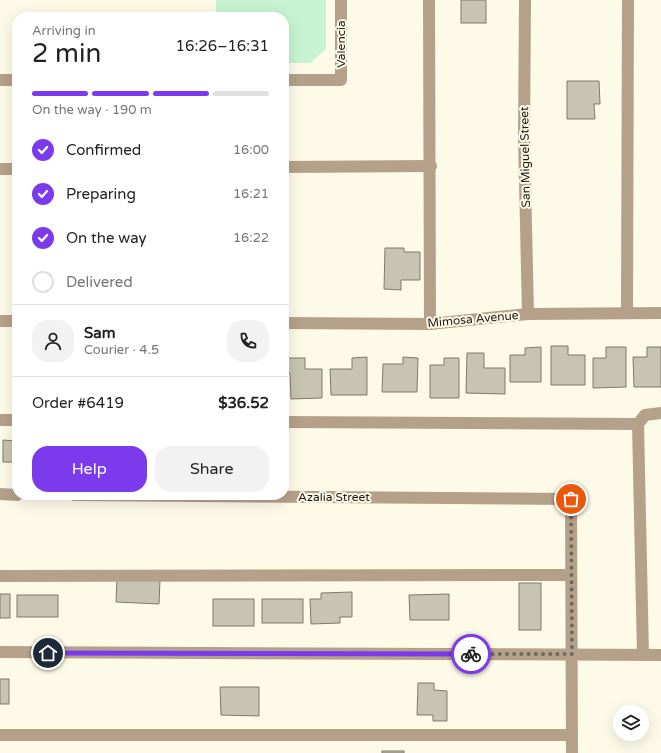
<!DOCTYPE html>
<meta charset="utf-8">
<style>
:root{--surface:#fff;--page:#f2f2f2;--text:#222;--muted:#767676;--line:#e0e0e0;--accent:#7c3aed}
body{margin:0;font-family:"Varela Round",sans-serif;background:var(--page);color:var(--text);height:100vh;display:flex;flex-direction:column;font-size:15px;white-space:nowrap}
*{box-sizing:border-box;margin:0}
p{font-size:13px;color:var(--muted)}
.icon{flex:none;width:22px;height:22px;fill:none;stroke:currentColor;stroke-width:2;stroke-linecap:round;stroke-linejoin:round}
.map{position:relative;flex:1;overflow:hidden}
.panel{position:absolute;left:12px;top:12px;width:277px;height:488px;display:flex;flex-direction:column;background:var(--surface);border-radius:16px;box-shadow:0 4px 16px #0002}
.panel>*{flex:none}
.fabs{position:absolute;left:613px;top:705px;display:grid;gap:8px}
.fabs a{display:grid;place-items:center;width:36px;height:36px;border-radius:50%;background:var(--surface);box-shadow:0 4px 16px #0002;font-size:20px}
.pin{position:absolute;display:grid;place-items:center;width:34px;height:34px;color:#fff;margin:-17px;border:2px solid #fff;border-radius:50%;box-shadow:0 1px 4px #0007}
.courier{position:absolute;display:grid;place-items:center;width:40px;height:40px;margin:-20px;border:3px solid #7c3aed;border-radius:50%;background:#fff;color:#222;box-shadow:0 1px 5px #0007}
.headline em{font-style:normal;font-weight:600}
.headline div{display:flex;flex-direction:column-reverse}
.headline{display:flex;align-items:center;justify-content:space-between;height:68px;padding:0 20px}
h1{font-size:26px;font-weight:600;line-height:30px}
.bar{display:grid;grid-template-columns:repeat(4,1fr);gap:6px 4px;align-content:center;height:48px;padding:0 20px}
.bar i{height:5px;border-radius:3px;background:var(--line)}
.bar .selected{background:var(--accent)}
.bar p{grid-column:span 4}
.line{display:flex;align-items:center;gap:10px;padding:0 20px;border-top:1px solid var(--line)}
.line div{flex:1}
.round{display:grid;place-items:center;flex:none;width:42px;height:42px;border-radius:16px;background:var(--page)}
ol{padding:0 20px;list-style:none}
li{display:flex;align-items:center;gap:12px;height:44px}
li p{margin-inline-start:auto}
li .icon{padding:4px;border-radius:50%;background:var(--accent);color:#fff;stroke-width:4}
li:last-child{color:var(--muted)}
li i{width:22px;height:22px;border:2px solid var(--line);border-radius:50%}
.button{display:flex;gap:8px;margin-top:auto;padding:8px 20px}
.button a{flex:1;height:46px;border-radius:16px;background:var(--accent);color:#fff;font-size:16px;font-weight:600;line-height:46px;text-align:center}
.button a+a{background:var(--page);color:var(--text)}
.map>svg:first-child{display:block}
.green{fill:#c7f3d2}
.building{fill:#c7c4b3;stroke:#7d7a6a}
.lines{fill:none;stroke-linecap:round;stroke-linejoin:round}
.minor{stroke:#b5a18a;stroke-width:12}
.done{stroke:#6b695f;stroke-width:4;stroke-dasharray:0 7.2}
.route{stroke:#7c3aed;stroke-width:5}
.labels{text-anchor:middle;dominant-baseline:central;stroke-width:4;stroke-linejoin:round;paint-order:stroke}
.street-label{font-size:12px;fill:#1d1b15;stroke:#fdfae8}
</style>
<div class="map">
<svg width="661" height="753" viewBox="0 0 661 753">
<rect width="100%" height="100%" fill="#fdfae8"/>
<polygon class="green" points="216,0 326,0 326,49 310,63 284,63 284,17 216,17"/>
<g class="building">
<rect x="461" y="0" width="25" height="23"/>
<polygon points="567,81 599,81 600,104 594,104 595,119 567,119"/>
<polygon points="385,248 404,248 404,252 420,252 420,280 401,280 401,290 384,289"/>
<polygon points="551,346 568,346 568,355 585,355 585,385 551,385"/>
<polygon points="541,347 541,382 510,382 510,355 525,355 525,348"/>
<polygon points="606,347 626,347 626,387 593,388 593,358 606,358"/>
<polygon points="647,347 661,347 661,387 634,387 633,357 647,357"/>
<polygon points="467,353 484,353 484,368 505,368 505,394 466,393"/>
<polygon points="367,357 367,395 331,395 330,369 352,369 352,358"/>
<polygon points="403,357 418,358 417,392 382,392 383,364 403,364"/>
<polygon points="284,358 305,358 305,369 322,369 322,398 291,399 290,373 284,373"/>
<polygon points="444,358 459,358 459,398 430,398 430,365 444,365"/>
<polygon points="3,440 17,441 17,462 3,462"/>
<polygon points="117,578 160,580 159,604 116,602"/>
<rect x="519" y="583" width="22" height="47"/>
<polygon points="352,592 352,617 340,617 340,623 311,624 310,599 321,599 321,593"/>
<rect x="0" y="594" width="10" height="24"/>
<polygon points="449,594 449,620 410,620 409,595"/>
<rect x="17" y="595" width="41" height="22"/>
<rect x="213" y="599" width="41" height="27"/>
<rect x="262" y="599" width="41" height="24"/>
<rect x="0" y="679" width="9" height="25"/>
<polygon points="418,683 434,683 434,690 447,691 447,721 433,721 433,715 417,715"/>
<polygon points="220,687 259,687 259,716 221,715"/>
<rect x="382" y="751" width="22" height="2"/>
</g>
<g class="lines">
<g class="minor">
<polyline points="429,0 430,324"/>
<polyline points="525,0 524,137 528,314"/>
<polyline points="0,80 17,80"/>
<polyline points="284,80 341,80 341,0"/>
<polyline points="284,167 431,166"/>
<polyline points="0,169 17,169"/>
<polyline points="627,313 628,0"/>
<polyline points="0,321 17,321"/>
<polyline points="284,323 430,324 528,314 661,313"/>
<polyline points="0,420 17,420"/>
<polyline points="284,422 638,424 645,415 661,413"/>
<polyline points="638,424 643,655"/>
<polyline points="0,494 17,495"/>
<polyline points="74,495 571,499 572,753"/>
<polyline points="0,576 571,575"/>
<polyline points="0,652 661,655"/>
<polyline points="0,735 572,735"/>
</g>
</g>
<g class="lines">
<polyline class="done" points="471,654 572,654 571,499"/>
<polyline class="route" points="48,653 471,654"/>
</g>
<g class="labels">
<g class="street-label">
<text transform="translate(341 44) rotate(-90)">Valencia</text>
<text transform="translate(525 157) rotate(-91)">San Miguel Street</text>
<text transform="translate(473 319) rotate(-5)">Mimosa Avenue</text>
<text x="334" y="497">Azalia Street</text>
</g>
</g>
</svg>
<div class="fabs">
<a><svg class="icon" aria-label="layers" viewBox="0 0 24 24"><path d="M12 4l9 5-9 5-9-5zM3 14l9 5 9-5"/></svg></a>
</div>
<div class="pin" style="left:571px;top:499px;background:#ea580c"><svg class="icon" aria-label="bag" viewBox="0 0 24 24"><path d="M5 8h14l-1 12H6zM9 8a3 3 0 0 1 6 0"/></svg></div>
<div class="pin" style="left:48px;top:653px;background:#1f2937"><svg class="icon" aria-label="home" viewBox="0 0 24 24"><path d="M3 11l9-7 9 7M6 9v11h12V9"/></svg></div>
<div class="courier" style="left:471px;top:654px"><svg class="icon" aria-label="bike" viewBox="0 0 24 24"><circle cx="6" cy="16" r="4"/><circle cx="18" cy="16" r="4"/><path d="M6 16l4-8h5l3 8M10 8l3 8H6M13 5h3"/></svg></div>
<section class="panel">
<div class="headline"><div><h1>2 min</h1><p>Arriving in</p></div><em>16:26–16:31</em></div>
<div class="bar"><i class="selected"></i><i class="selected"></i><i class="selected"></i><i></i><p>On the way · 190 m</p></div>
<ol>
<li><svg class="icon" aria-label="check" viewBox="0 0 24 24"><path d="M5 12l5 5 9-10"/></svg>Confirmed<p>16:00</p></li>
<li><svg class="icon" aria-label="check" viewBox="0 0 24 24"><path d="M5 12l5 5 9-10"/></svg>Preparing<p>16:21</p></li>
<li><svg class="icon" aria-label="check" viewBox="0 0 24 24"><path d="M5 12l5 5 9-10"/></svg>On the way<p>16:22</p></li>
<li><i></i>Delivered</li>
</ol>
<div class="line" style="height:72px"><a class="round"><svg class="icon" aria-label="person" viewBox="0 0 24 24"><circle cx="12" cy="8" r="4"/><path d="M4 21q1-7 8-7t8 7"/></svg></a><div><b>Sam</b><p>Courier · 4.5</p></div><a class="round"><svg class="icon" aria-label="phone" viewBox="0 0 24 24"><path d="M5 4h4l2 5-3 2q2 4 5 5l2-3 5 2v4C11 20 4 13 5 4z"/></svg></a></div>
<div class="line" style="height:52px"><div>Order #6419</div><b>$36.52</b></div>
<div class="button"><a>Help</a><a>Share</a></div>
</section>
</div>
